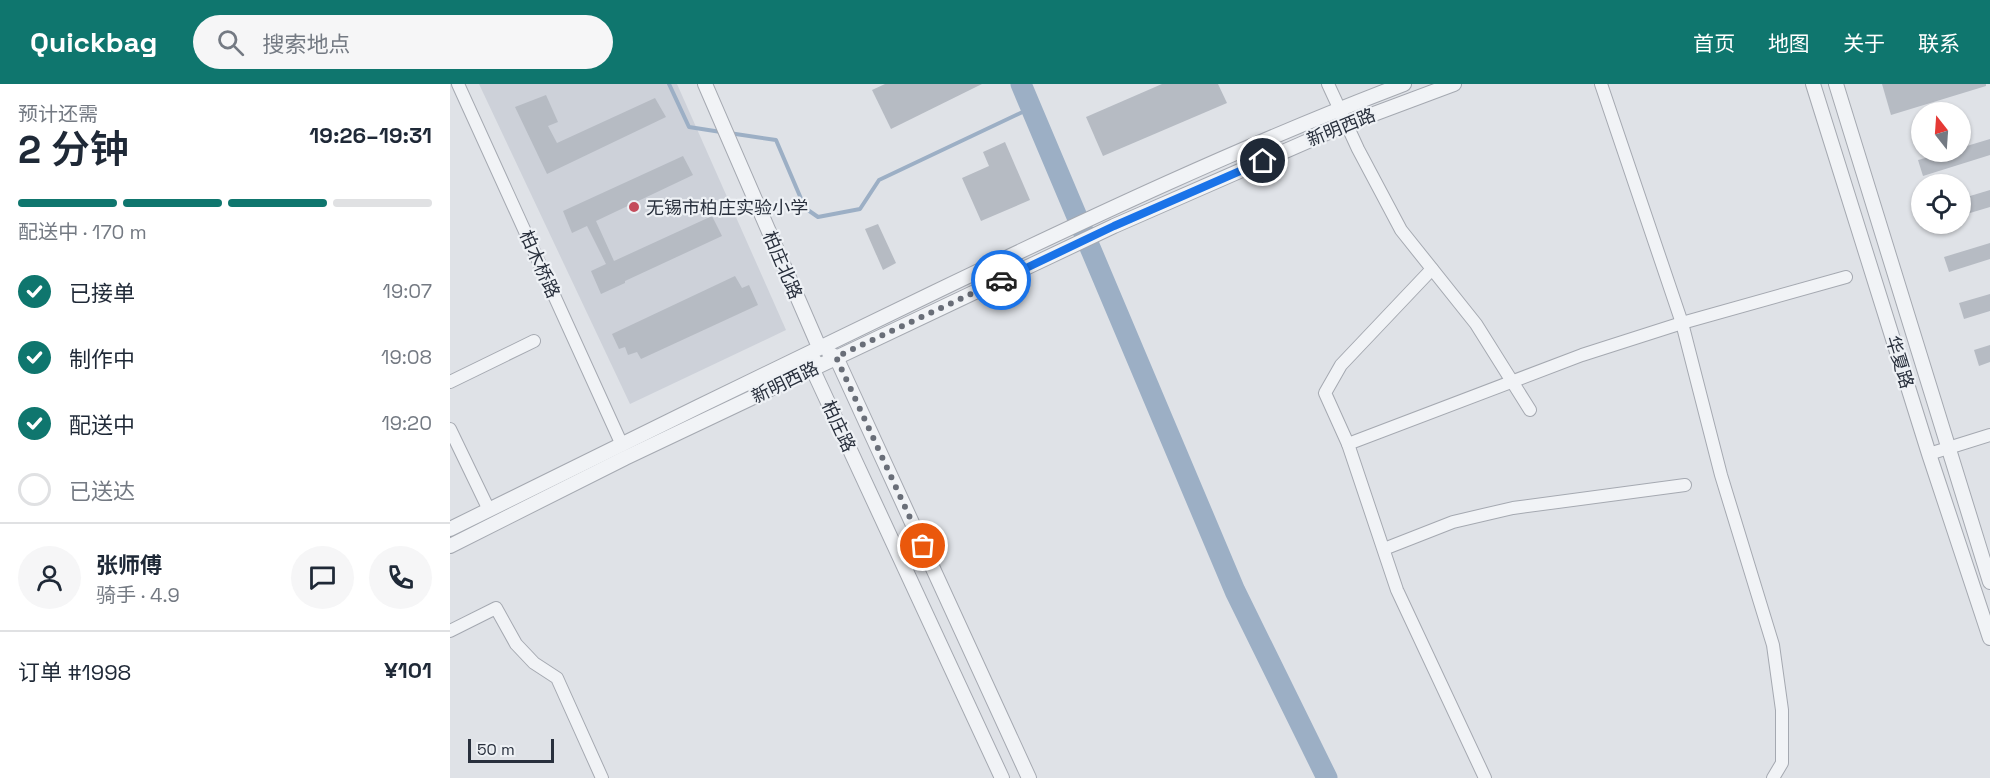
<!DOCTYPE html>
<html lang="zh">
<meta charset="utf-8">
<style>
:root{--surface:#fff;--page:#f6f6f7;--text:#1f2937;--muted:#747a83;--line:#e0e1e3;--accent:#0f766e}
body{margin:0;font-family:"Space Grotesk","Noto Sans SC",sans-serif;background:var(--page);color:var(--text);height:100vh;display:flex;flex-direction:column;font-size:22px;white-space:nowrap}
*{box-sizing:border-box;margin:0}
p{font-size:20px;color:var(--muted)}
.icon{flex:none;width:33px;height:33px;fill:none;stroke:currentColor;stroke-width:2;stroke-linecap:round;stroke-linejoin:round}
.map{position:relative;flex:1;overflow:hidden}
.side{display:flex;flex-direction:column;background:var(--surface);width:450px}
.side>*{flex:none}
.needle{width:39px;rotate:343deg}
.tools{position:absolute;left:1461px;top:18px;display:grid;gap:12px}
.tools a{display:grid;place-items:center;width:60px;height:60px;border-radius:50%;background:var(--surface);box-shadow:0 2px 4px #0004;font-size:30px}
.scale{position:absolute;left:18px;bottom:15px;width:86px;box-sizing:border-box;padding-left:6px;border:3px solid #29303d;border-top:0;font-size:16px;line-height:21px;white-space:nowrap;color:#29303d;-webkit-text-stroke:4px #eef1f5;paint-order:stroke}
.pin{position:absolute;display:grid;place-items:center;width:51px;height:51px;color:#fff;margin:-26px;border:3px solid #fff;border-radius:50%;box-shadow:0 2px 6px #0007}
.courier{position:absolute;display:grid;place-items:center;width:60px;height:60px;margin:-30px;border:4px solid #1a73e8;border-radius:50%;background:#fff;color:#222;box-shadow:0 2px 8px #0007}
.summary em{font-style:normal;font-weight:600}
.summary div{display:flex;flex-direction:column-reverse}
.summary{display:flex;align-items:center;justify-content:space-between;height:102px;padding:0 18px}
h1{font-size:39px;font-weight:600;line-height:45px}
.bar{display:grid;grid-template-columns:repeat(4,1fr);gap:9px 6px;align-content:center;height:72px;padding:0 18px}
.bar i{height:8px;border-radius:4px;background:var(--line)}
.bar .on{background:var(--accent)}
.bar p{grid-column:span 4}
.line{display:flex;align-items:center;gap:15px;padding:0 18px;border-top:2px solid var(--line)}
.line div{flex:1}
.round{display:grid;place-items:center;flex:none;width:63px;height:63px;border-radius:32px;background:var(--page)}
ol{padding:0 18px;list-style:none}
li{display:flex;align-items:center;gap:18px;height:66px}
li p{margin-inline-start:auto}
li .icon{padding:6px;border-radius:50%;background:var(--accent);color:#fff;stroke-width:4}
li:last-child{color:var(--muted)}
li i{width:33px;height:33px;border:3px solid var(--line);border-radius:50%}
header{display:flex;align-items:center;gap:36px;box-sizing:border-box;height:84px;padding:0 30px;background:var(--accent);color:#fff}
header strong{font-size:28px}
nav{display:flex;gap:33px;margin-inline-start:auto;font-size:21px}
.search{width:420px;height:54px;background:var(--page);display:flex;align-items:center;gap:15px;box-sizing:border-box;padding:0 21px;border-radius:33px;color:var(--muted);font-size:22px}
main{display:flex;flex:1;min-height:0}
.map>svg:first-child{display:block}
.built{fill:#cdd1d9}
.lines{fill:none;stroke-linecap:round;stroke-linejoin:round}
.stream{stroke:#9cafc5;stroke-width:4}
.river{stroke:#9cafc5;stroke-width:21}
.building{fill:#b6bbc3}
.minor-casing{stroke:#a5a9b1;stroke-width:14}
.tertiary-casing{stroke:#a5a9b1;stroke-width:16}
.minor{stroke:#f1f3f6;stroke-width:12}
.tertiary{stroke:#f1f3f6;stroke-width:14}
.done{stroke:#696e78;stroke-width:6;stroke-dasharray:0 10.8}
.route{stroke:#1a73e8;stroke-width:8}
.poi-dot{fill:#c44c5c;stroke:#eef1f5;stroke-width:2}
.labels{text-anchor:middle;dominant-baseline:central;stroke-width:4.5;stroke-linejoin:round;paint-order:stroke}
.street-label{font-size:18px;fill:#29303d;stroke:#eef1f5}
.poi-label{font-size:18px;fill:#29303d;stroke:#eef1f5;text-anchor:start}
</style>
<header>
<strong>Quickbag</strong>
<div class="search"><svg class="icon" aria-label="search" viewBox="0 0 24 24"><circle cx="10" cy="10" r="6"/><path d="M15 15l6 6"/></svg>搜索地点</div>
<nav><a>首页</a><a>地图</a><a>关于</a><a>联系</a></nav>
</header>
<main>
<section class="side">
<div class="summary"><div><h1>2 分钟</h1><p>预计还需</p></div><em>19:26–19:31</em></div>
<div class="bar"><i class="on"></i><i class="on"></i><i class="on"></i><i></i><p>配送中 · 170 m</p></div>
<ol>
<li><svg class="icon" aria-label="check" viewBox="0 0 24 24"><path d="M5 12l5 5 9-10"/></svg>已接单<p>19:07</p></li>
<li><svg class="icon" aria-label="check" viewBox="0 0 24 24"><path d="M5 12l5 5 9-10"/></svg>制作中<p>19:08</p></li>
<li><svg class="icon" aria-label="check" viewBox="0 0 24 24"><path d="M5 12l5 5 9-10"/></svg>配送中<p>19:20</p></li>
<li><i></i>已送达</li>
</ol>
<div class="line" style="height:108px"><a class="round"><svg class="icon" aria-label="person" viewBox="0 0 24 24"><circle cx="12" cy="8" r="4"/><path d="M4 21q1-7 8-7t8 7"/></svg></a><div><b>张师傅</b><p>骑手 · 4.9</p></div><a class="round"><svg class="icon" aria-label="chat" viewBox="0 0 24 24"><path d="M4 5h16v11H9l-5 4z"/></svg></a><a class="round"><svg class="icon" aria-label="phone" viewBox="0 0 24 24"><path d="M5 4h4l2 5-3 2q2 4 5 5l2-3 5 2v4C11 20 4 13 5 4z"/></svg></a></div>
<div class="line" style="height:78px"><div>订单 #1998</div><b>¥101</b></div>
</section>
<div class="map">
<svg width="1540" height="694" viewBox="0 0 1540 694">
<rect width="100%" height="100%" fill="#dfe2e7"/>
<polygon class="built" points="29,0 227,0 336,246 180,320"/>
<g class="lines">
<g class="stream">
<polyline points="219,0 239,43 271,48"/>
<polyline points="279,49 326,56 355,124 368,133 410,125 429,96 581,24"/>
</g>
<polyline class="river" points="571,0 785,507 877,694"/>
</g>
<g class="building">
<polygon points="435,0 532,0 441,45 422,6"/>
<polygon points="712,0 768,0 777,19 653,72 636,33"/>
<polygon points="1432,0 1536,0 1536,2 1441,31"/>
<polygon points="96,11 108,38 98,42 107,59 205,14 216,33 97,90 65,23"/>
<polygon points="1540,55 1540,71 1473,92 1468,76 1498,68 1510,68 1510,64"/>
<polygon points="555,58 580,116 531,137 512,94 539,82 533,68"/>
<polygon points="233,72 243,91 146,137 164,177 262,132 272,152 175,197 175,199 151,210 141,187 156,180 137,142 122,149 113,127"/>
<polygon points="1540,106 1540,123 1510,132 1510,115"/>
<polygon points="428,140 446,179 433,186 415,145"/>
<polygon points="1540,159 1540,175 1499,188 1494,173"/>
<polygon points="285,192 292,204 299,201 308,221 191,275 187,268 178,271 175,263 169,265 162,250"/>
<polygon points="1540,210 1540,227 1514,235 1509,219"/>
<polygon points="1540,261 1540,278 1529,282 1524,266"/>
</g>
<g class="lines">
<defs>
<g id="minor">
<polyline points="8,0 172,361"/>
<polyline points="878,0 908,65 951,146 1026,240 1080,326"/>
<polyline points="1151,0 1232,239 1271,391 1323,561 1332,626 1332,679 1323,694"/>
<polyline points="0,298 84,257"/>
<polyline points="0,345 39,426"/>
<polyline points="898,360 875,309 891,281 982,185"/>
<polyline points="1479,370 1540,351"/>
<polyline points="934,465 1003,438 1063,424 1235,401"/>
<polyline points="0,547 46,524 66,560 84,579 107,594 152,694"/>
<polyline points="1035,694 947,506 898,360 1132,271 1232,239 1396,193"/>
</g>
<g id="tertiary">
<polyline points="255,0 369,263"/>
<polyline points="1363,0 1479,370 1540,554"/>
<polyline points="1386,0 1540,498"/>
<polyline points="379,269 386,273 579,694"/>
<polyline points="365,277 363,286 552,694"/>
<path d="M0 445C161 365 323 286 485 208 639 134 794 61 954 0"/>
<polyline points="0,462 175,374 664,142 897,40 1004,0"/>
</g>
</defs>
<use href="#minor" class="minor-casing"/>
<use href="#tertiary" class="tertiary-casing"/>
<use href="#minor" class="minor"/>
<use href="#tertiary" class="tertiary"/>
</g>
<g class="lines">
<polyline class="done" points="473,462 386,273 551,196"/>
<polyline class="route" points="551,196 664,142 813,77"/>
</g>
<circle class="poi-dot" cx="184" cy="123" r="6"/>
<g class="labels">
<g class="street-label">
<text transform="translate(891 43) rotate(-22)">新明西路</text>
<text transform="translate(90 180) rotate(66)">柏木桥路</text>
<text transform="translate(333 181) rotate(67)">柏庄北路</text>
<text transform="translate(1450 278) rotate(73)">华夏路</text>
<text transform="translate(335 298) rotate(-26)">新明西路</text>
<text transform="translate(389 342) rotate(65)">柏庄路</text>
</g>
<g class="poi-label">
<text x="196" y="123">无锡市柏庄实验小学</text>
</g>
</g>
</svg>
<div class="tools">
<a><svg class="needle" viewBox="-14 -14 28 28"><path d="M0-13l5 13h-10z" fill="#e53935"/><path d="M0 13l5-13h-10z" fill="#747a83"/></svg></a>
<a><svg class="icon" aria-label="locate" viewBox="0 0 24 24"><circle cx="12" cy="12" r="6"/><path d="M12 2v4M12 18v4M2 12h4M18 12h4"/></svg></a>
</div>
<div class="scale">50 m</div>
<div class="pin" style="left:473px;top:462px;background:#ea580c"><svg class="icon" aria-label="bag" viewBox="0 0 24 24"><path d="M5 8h14l-1 12H6zM9 8a3 3 0 0 1 6 0"/></svg></div>
<div class="pin" style="left:813px;top:77px;background:#1f2937"><svg class="icon" aria-label="home" viewBox="0 0 24 24"><path d="M3 11l9-7 9 7M6 9v11h12V9"/></svg></div>
<div class="courier" style="left:551px;top:196px"><svg class="icon" aria-label="car" viewBox="0 0 24 24"><path d="M5 17H2v-5l4-1 3-4h7l3 4 3 1v5h-3M9 17h6M6 11h13"/><circle cx="7" cy="17" r="2"/><circle cx="17" cy="17" r="2"/></svg></div>
</div>
</main>
